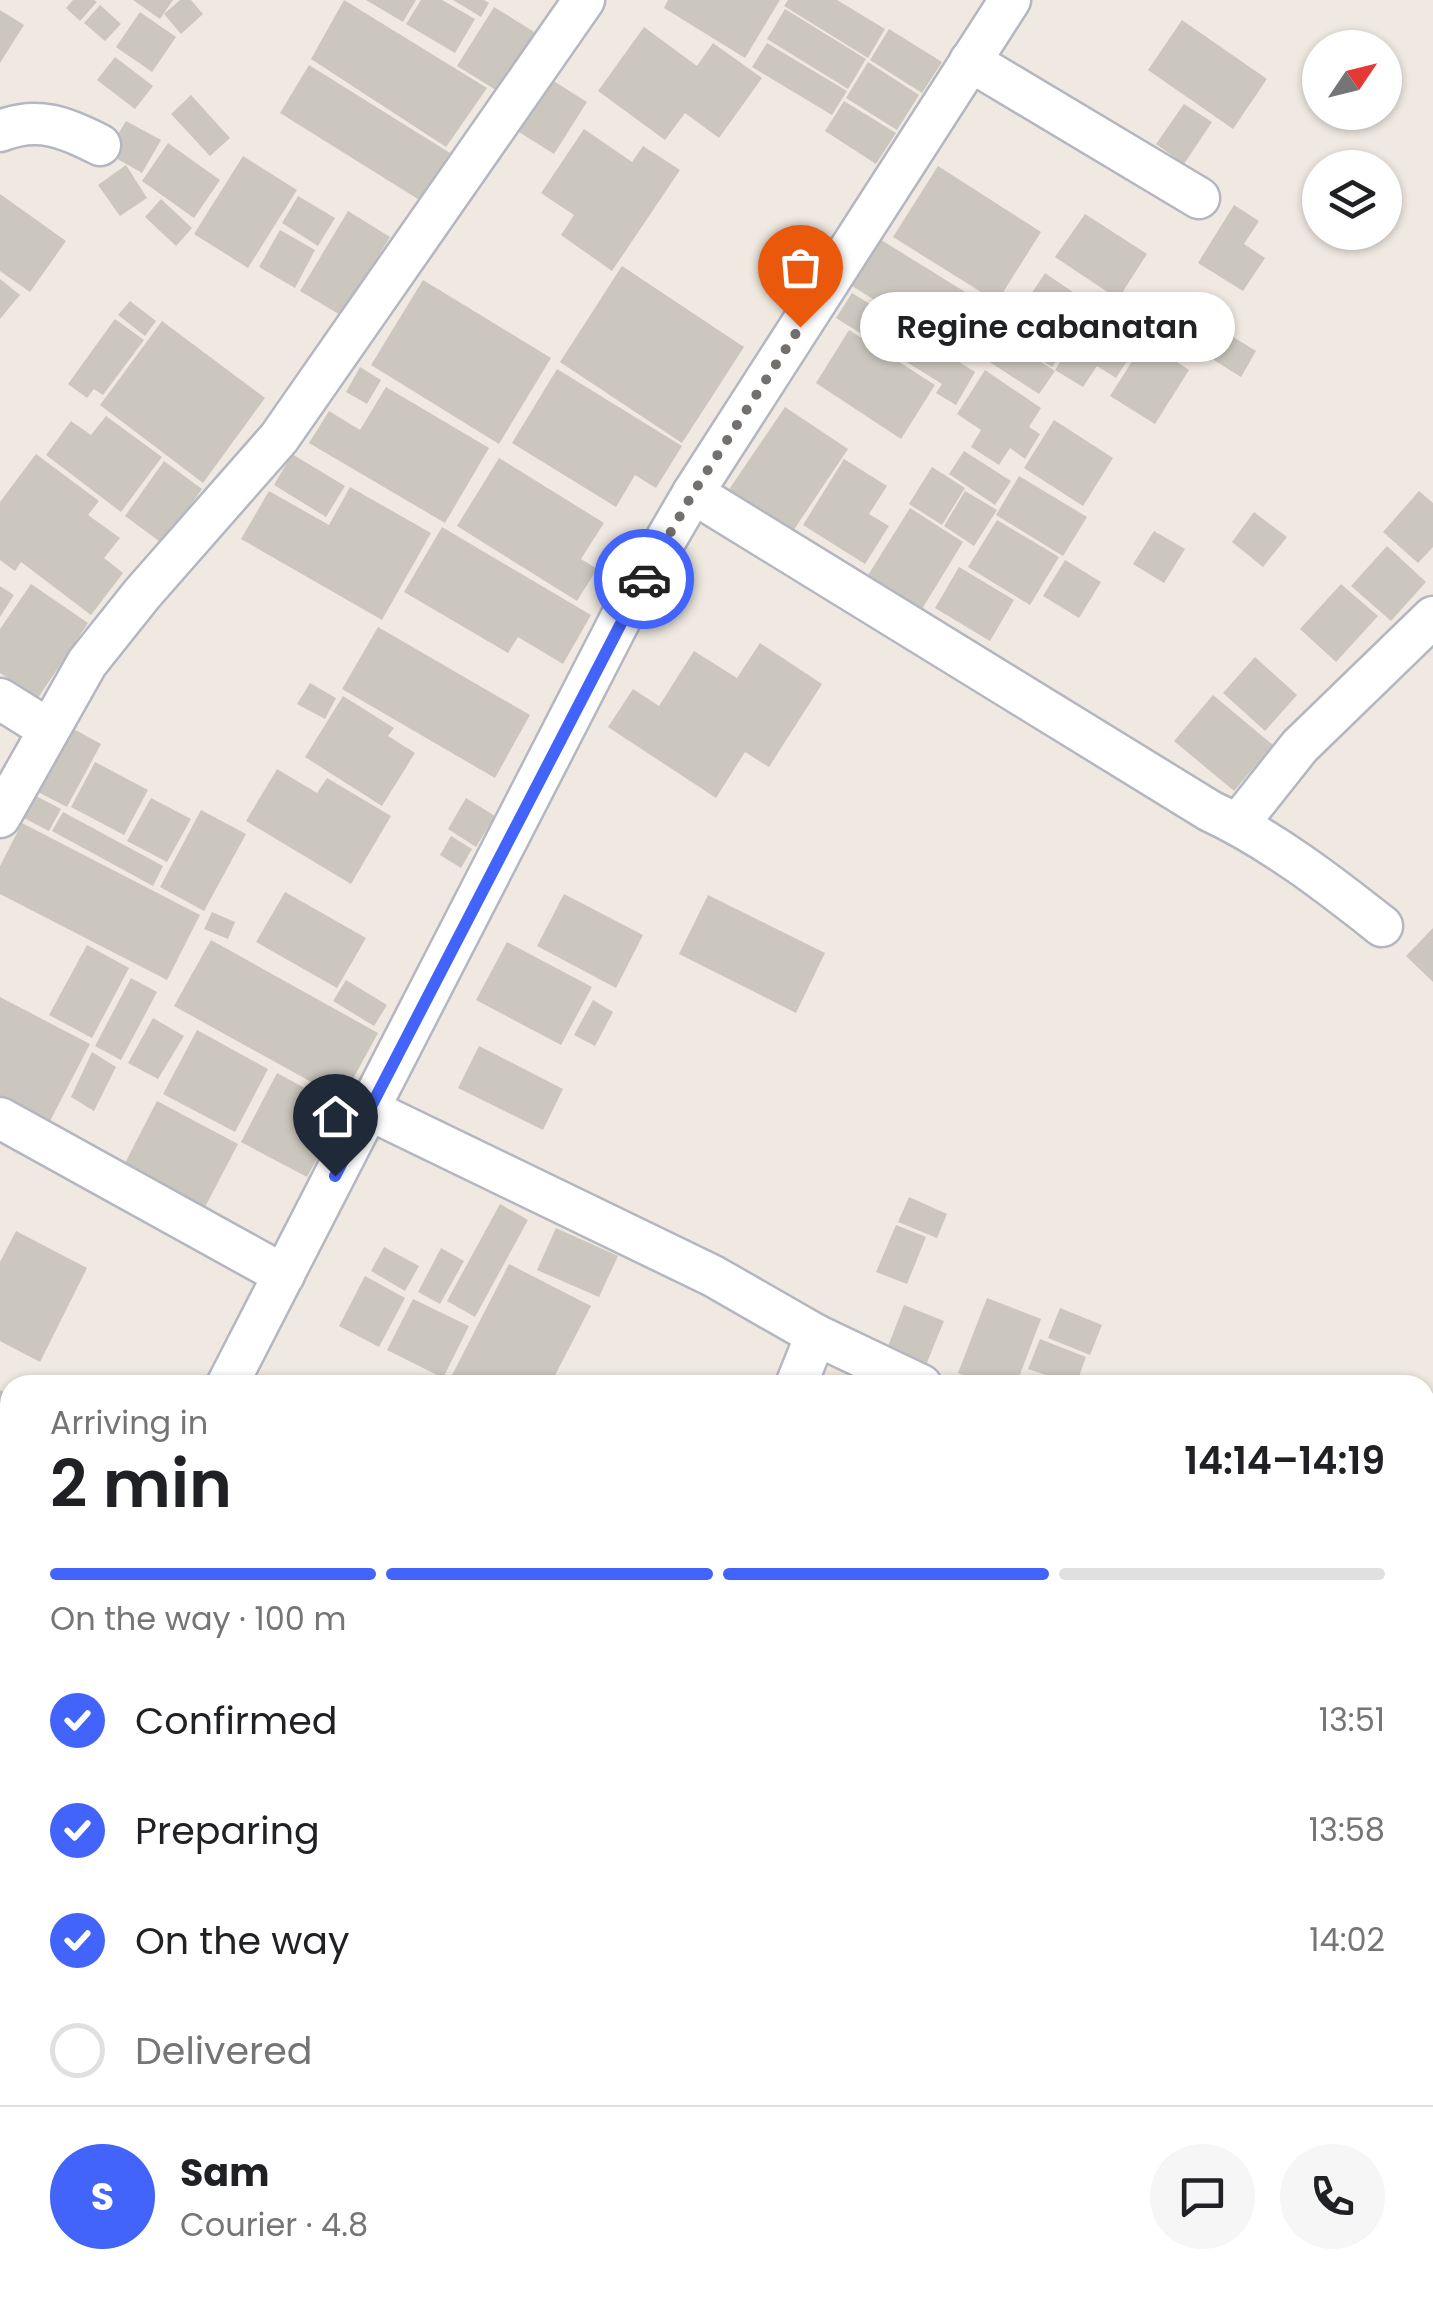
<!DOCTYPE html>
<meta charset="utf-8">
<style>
:root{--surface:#fff;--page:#f6f6f6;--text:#202124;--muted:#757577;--line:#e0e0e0;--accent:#4264fb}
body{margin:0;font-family:Poppins,sans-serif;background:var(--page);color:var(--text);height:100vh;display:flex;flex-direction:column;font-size:38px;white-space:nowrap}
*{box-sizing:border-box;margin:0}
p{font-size:32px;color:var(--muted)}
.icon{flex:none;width:55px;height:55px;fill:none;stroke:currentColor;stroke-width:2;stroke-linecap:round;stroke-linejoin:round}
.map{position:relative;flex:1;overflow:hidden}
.side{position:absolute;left:0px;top:1375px;width:1435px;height:930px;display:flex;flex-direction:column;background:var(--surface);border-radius:30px 30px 0 0;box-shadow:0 2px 8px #0004}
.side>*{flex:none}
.needle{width:65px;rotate:55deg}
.fabs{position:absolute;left:1302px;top:30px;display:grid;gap:20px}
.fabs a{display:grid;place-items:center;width:100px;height:100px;border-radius:50%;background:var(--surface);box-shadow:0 2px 8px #0004;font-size:50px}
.pin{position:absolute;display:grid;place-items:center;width:85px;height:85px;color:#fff;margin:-102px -42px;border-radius:50% 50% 50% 0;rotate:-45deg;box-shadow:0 0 10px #0007}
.pin .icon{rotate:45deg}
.courier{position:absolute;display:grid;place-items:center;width:100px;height:100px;margin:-50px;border:8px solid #4264fb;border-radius:50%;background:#fff;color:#222;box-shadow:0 2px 12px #0007}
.bubble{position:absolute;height:70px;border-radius:35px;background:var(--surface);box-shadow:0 2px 8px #0004;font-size:32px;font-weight:600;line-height:70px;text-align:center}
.summary em{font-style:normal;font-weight:600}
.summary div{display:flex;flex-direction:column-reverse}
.summary{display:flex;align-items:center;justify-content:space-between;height:170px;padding:0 50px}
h1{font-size:65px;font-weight:600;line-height:75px}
.bar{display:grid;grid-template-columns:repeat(4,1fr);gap:15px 10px;align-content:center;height:120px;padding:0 50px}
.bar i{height:12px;border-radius:8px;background:var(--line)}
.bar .selected{background:var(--accent)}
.bar p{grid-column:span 4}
.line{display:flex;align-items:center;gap:25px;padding:0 50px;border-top:2px solid var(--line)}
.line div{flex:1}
.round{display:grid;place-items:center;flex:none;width:105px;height:105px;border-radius:52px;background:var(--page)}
ol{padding:0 50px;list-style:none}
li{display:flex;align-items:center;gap:30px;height:110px}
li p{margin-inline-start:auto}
li .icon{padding:10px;border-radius:50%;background:var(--accent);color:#fff;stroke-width:4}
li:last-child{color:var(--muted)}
li i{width:55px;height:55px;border:5px solid var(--line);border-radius:50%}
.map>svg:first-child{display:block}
.medical{fill:#f5dfe0}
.building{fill:#cbc7bf}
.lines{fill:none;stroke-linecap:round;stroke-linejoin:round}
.lane-casing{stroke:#b4b7c1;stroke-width:25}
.street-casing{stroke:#b4b7c1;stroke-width:45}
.lane{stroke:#fff;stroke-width:20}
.street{stroke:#fff;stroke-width:40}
.done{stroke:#726f6d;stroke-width:10;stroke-dasharray:0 18}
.route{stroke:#4264fb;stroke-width:12}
</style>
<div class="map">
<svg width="1433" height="2305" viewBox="0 0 1433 2305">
<rect width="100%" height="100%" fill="#efe9e1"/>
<polygon class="medical" points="10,1843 10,1989 0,1983 0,1861"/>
<g class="building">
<polygon points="73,0 94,0 97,2 80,21 66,8"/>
<polygon points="133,0 173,0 160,19"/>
<polygon points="180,0 191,0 203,14 181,34 164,14"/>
<polygon points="344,0 487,88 446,147 311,59"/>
<polygon points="366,0 416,0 403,22"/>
<polygon points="421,0 442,0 475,19 455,53 406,24"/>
<polygon points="453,0 484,0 489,3 481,17"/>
<polygon points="668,0 780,0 745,58 664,8"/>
<polygon points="788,0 837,0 885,29 868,58 784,6"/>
<polygon points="100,5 121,24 105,41 84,23"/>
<polygon points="494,7 541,36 504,95 457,66"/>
<polygon points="785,9 866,59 848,89 767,39"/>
<polygon points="0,10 24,25 0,63"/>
<polygon points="140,12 176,37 152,72 116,47"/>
<polygon points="1182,20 1267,79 1233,129 1148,70"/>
<polygon points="644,27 697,66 713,43 762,78 719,138 685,113 665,140 598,91"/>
<polygon points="889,29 942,62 922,93 870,60"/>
<polygon points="767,43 847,91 832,115 752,67"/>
<polygon points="115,57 153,86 135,109 97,80"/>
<polygon points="868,62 919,95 897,130 846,98"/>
<polygon points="309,65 450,153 421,201 280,113"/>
<polygon points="544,75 587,102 554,154 511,127"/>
<polygon points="191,95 230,138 210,156 171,114"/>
<polygon points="844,101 896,133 876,164 825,131"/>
<polygon points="1184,104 1212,122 1184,164 1156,144"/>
<polygon points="126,121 161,140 142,173 107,153"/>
<polygon points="584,129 632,162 643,146 680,170 612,271 561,235 574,215 541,193"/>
<polygon points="168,143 220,180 194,218 142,181"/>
<polygon points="243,156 297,190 248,268 194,234"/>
<polygon points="126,165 147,198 120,216 98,185"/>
<polygon points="938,166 1041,232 997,302 893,237"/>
<polygon points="0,194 66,241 30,292 0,271"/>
<polygon points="298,196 335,218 318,246 282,223"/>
<polygon points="161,199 192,228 176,246 145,217"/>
<polygon points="1234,205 1259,221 1244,244 1265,258 1243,291 1198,263"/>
<polygon points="348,211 390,237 342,316 300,291"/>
<polygon points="1085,214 1147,254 1118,299 1055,257"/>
<polygon points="280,230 315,250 295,288 259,267"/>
<polygon points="878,238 1004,316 977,361 955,348 960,340 914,312 908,321 849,284"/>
<polygon points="622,266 744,347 682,443 560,362"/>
<polygon points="1045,273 1092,305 1052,367 1004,335"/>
<polygon points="0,279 20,295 0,319"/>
<polygon points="423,280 551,358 499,444 371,365"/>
<polygon points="852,293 907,327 912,319 952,344 946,354 975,372 956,405 936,393 942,384 836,318"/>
<polygon points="130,301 156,321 145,336 118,315"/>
<polygon points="1133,304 1155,318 1116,378 1097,366 1083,387 1055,370 1097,306 1121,322"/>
<polygon points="115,319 144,340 103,395 94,389 87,398 68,384"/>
<polygon points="162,321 265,398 203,483 100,405"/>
<polygon points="849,330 935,385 901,439 816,383"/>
<polygon points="1225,332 1256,351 1241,377 1209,357"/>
<polygon points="1000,336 1055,371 1039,394 985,359"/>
<polygon points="1145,341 1189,370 1155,424 1110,396"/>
<polygon points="360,367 381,380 367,404 346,392"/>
<polygon points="557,369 682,446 656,488 635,475 616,507 512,443"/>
<polygon points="985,370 1041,408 1029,427 1040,434 1025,459 1010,448 999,465 971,447 981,430 957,414"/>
<polygon points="386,387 489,448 445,523 309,443 329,411 360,430"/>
<polygon points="785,407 848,449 791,534 728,491"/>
<polygon points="106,416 162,457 121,512 46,455 71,421 91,435"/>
<polygon points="1054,420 1113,458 1083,506 1024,468"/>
<polygon points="964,451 1011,481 995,505 949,474"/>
<polygon points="36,454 99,501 88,515 120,538 104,558 123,573 91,615 21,562 15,571 0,560 0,502"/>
<polygon points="292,454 345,486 326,517 274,485"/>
<polygon points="499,458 604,523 581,559 597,569 577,601 457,526"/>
<polygon points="844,459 887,486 869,514 889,526 865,564 803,525"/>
<polygon points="164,461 202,489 163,544 125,516"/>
<polygon points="932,467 965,488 942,525 909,504"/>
<polygon points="1019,476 1087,517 1063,556 996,515"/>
<polygon points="350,487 431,533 382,620 241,539 269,491 329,525"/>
<polygon points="965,491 997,510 974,546 944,526"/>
<polygon points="1419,491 1433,503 1433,547 1418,563 1383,532"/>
<polygon points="910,508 963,542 919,614 865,580"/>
<polygon points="1254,512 1287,537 1263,567 1232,542"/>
<polygon points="997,520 1059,557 1030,605 968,567"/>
<polygon points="442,527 591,615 563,664 518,637 508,653 404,592"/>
<polygon points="1154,531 1185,549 1164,583 1133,564"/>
<polygon points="1387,546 1426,582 1391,621 1351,586"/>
<polygon points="1065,560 1101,582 1079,618 1043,596"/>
<polygon points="959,567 1014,600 990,641 935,608"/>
<polygon points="31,584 88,623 38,698 0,673 0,629"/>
<polygon points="1341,584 1378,616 1336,662 1300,629"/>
<polygon points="0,586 14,595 0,617"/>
<polygon points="378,627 530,715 495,778 342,689"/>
<polygon points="760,643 822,684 769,767 745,752 716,798 608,727 633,689 659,706 694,651 737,678"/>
<polygon points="1255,657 1297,695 1265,731 1223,693"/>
<polygon points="310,683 336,698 325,719 297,704"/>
<polygon points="1213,695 1273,745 1234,791 1174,741"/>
<polygon points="343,696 394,728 388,736 415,753 382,806 305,757"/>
<polygon points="70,727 101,744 67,807 36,791"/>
<polygon points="95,762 148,790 124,835 71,807"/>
<polygon points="277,769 317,793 327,778 391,816 351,884 246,821"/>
<polygon points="34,795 61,809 49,831 22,817"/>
<polygon points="151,798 191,819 167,862 127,841"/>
<polygon points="466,798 495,816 476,847 448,829"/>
<polygon points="201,810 246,834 204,911 160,887"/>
<polygon points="63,812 163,866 153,886 52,831"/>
<polygon points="22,823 200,915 167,980 0,894 0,866"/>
<polygon points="451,836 472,849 461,868 440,855"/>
<polygon points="285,892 366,938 337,988 256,942"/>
<polygon points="564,894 643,935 616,988 537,946"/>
<polygon points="708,895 825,953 796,1013 679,954"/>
<polygon points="212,912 235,922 228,939 204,929"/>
<polygon points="1433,928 1433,982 1406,956"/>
<polygon points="211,940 378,1033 342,1099 174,1006"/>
<polygon points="507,942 592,987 561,1045 476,1000"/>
<polygon points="87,945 129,968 92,1038 49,1015"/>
<polygon points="131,978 157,992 121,1060 95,1046"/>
<polygon points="346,980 387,1005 374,1026 333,1001"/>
<polygon points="0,997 90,1044 49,1123 0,1098"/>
<polygon points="593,1000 613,1012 595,1046 574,1035"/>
<polygon points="153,1018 184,1036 158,1079 128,1063"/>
<polygon points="197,1030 268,1069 235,1132 163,1094"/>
<polygon points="479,1046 563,1089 543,1130 458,1088"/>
<polygon points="92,1052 116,1067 94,1111 71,1097"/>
<polygon points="277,1073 344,1109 307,1177 241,1142"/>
<polygon points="157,1101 238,1144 205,1207 125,1163"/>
<polygon points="909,1197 947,1214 937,1238 898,1222"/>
<polygon points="500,1204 528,1220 475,1317 447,1301"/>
<polygon points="896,1225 926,1237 907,1284 876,1272"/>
<polygon points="556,1228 618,1256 599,1297 537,1270"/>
<polygon points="16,1231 87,1268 40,1362 0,1341 0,1262"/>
<polygon points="384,1247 419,1266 405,1291 371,1271"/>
<polygon points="441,1248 464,1261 440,1304 418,1292"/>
<polygon points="509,1264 591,1306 550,1385 447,1385"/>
<polygon points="365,1276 405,1298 379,1347 339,1326"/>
<polygon points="987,1298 1041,1319 1016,1385 988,1385 958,1373"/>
<polygon points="413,1299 469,1326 443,1378 387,1350"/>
<polygon points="904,1305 944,1321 926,1365 887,1349"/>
<polygon points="1060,1308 1102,1325 1090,1355 1048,1338"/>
<polygon points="1040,1339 1086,1357 1076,1385 1028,1369"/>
<polygon points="0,1390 9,1395 0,1413"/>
<polygon points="10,1413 10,1481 0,1476 0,1432"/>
<polygon points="10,1500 10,1573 0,1568 0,1521"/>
<polygon points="0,1687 10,1692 10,1771 0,1788"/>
<polygon points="10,1917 10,1976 0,1970 0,1935"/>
<polygon points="1425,2041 1433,2043 1425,2073"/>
<polygon points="0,2085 10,2090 10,2156 0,2151"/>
<polygon points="0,2159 10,2165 10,2178 0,2197"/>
<polygon points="1433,2217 1433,2302 1430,2305 1371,2305 1360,2295 1425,2295 1425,2226"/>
<polygon points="424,2295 485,2295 480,2305 441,2305"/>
<polygon points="490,2295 528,2295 522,2305 484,2305"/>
<polygon points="533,2295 594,2295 588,2305 536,2305 529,2301"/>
<polygon points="720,2295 795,2295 789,2305 715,2305"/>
<polygon points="931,2295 1010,2295 1003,2305 945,2305"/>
<polygon points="1058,2295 1102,2295 1117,2305 1073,2305"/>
<polygon points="1189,2295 1227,2295 1235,2305 1196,2305"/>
<polygon points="1261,2295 1352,2295 1345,2305 1254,2305"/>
</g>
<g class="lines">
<defs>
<polyline id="lane" points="0,1979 10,1984"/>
<g id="street">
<polyline points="970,61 1199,198"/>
<path d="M0 131C38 116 65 127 100 145"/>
<path d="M693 493 1210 811C1272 840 1329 884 1382 926"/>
<polyline points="0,699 48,729"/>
<polyline points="0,817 87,663 142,594 279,438 584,0"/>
<polyline points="1238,824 1300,746 1433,617"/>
<polyline points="370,1110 713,1276 816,1335 796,1385"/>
<polyline points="0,1118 284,1275"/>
<polyline points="816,1335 921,1385"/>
<polyline points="227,1385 626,608 693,493 1010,0"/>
<polyline points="0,1658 10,1663"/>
<polyline points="0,1812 10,1794"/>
<polyline points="311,2305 317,2295"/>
</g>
</defs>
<use href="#lane" class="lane-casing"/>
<use href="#street" class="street-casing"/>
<use href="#lane" class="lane"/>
<use href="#street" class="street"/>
</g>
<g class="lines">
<polyline class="done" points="644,579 693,493 800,327"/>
<polyline class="route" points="335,1176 644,579"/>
</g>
</svg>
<div class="fabs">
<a><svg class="needle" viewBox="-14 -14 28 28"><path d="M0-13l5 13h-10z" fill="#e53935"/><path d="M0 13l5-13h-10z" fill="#757577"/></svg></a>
<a><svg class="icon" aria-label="layers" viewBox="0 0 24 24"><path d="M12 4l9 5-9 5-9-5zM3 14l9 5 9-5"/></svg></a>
</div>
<div class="pin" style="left:800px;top:327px;background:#ea580c"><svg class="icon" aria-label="bag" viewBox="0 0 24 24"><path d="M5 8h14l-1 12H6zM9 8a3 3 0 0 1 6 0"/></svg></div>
<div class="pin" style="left:335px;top:1176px;background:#1f2937"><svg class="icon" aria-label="home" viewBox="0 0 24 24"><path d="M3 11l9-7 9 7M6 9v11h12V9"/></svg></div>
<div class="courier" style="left:644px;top:579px"><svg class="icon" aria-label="car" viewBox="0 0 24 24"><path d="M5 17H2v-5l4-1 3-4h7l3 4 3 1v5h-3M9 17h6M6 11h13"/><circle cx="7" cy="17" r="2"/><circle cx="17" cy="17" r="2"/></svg></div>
<div class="bubble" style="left:860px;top:292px;width:375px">Regine cabanatan</div>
<section class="side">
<div class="summary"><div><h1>2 min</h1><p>Arriving in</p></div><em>14:14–14:19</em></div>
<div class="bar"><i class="selected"></i><i class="selected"></i><i class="selected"></i><i></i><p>On the way · 100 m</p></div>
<ol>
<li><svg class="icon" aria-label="check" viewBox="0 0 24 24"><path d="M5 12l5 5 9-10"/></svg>Confirmed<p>13:51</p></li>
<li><svg class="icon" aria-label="check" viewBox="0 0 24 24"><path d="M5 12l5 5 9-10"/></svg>Preparing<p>13:58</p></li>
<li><svg class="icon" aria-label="check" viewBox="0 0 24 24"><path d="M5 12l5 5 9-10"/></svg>On the way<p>14:02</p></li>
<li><i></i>Delivered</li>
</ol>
<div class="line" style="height:180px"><b class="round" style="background:var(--accent);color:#fff">S</b><div><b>Sam</b><p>Courier · 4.8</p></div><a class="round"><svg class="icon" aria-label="chat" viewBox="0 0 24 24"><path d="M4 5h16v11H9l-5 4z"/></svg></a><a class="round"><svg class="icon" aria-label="phone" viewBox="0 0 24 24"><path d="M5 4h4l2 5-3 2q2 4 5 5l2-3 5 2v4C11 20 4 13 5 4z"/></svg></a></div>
</section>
</div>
